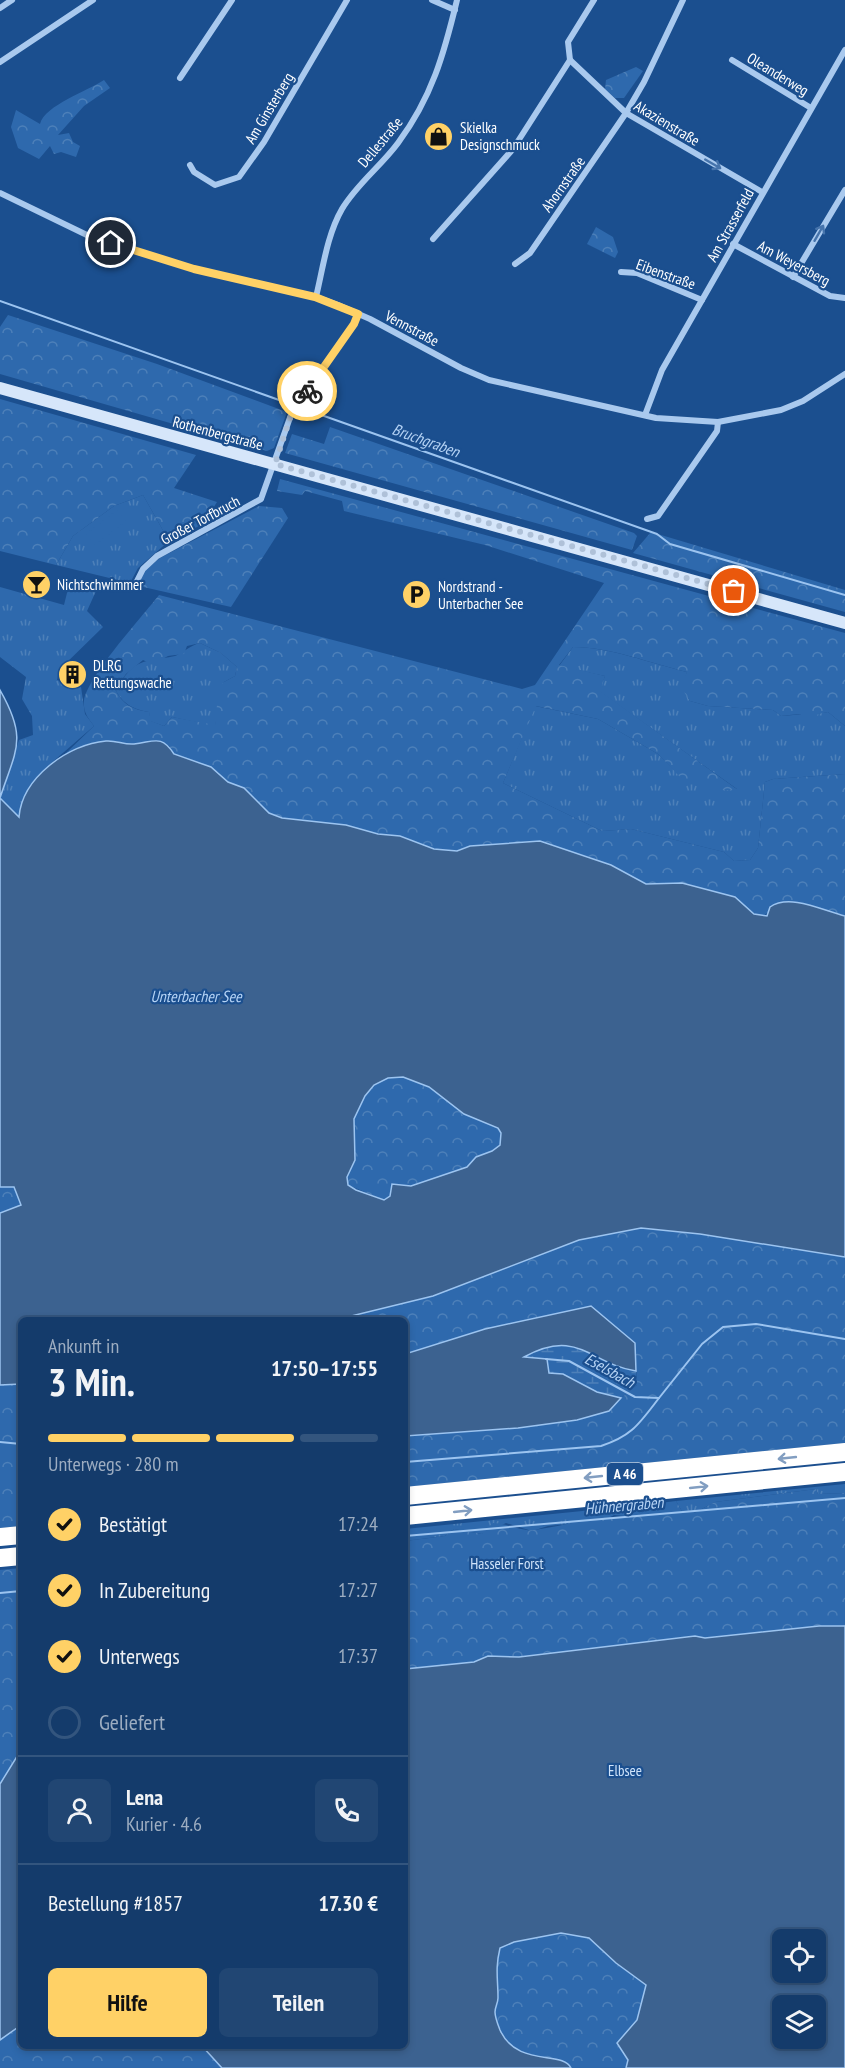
<!DOCTYPE html>
<html lang="de">
<meta charset="utf-8">
<style>
:root{--surface:#143b6b;--page:#214673;--text:#f1f3f6;--muted:#9dadc1;--line:#33557e;--accent:#ffd166}
body{margin:0;font-family:"PT Sans Narrow",sans-serif;background:var(--page);color:var(--text);height:100vh;display:flex;flex-direction:column;font-size:22px;white-space:nowrap}
*{box-sizing:border-box;margin:0}
p{font-size:20px;color:var(--muted)}
.icon{flex:none;width:33px;height:33px;fill:none;stroke:currentColor;stroke-width:2;stroke-linecap:round;stroke-linejoin:round}
.map{position:relative;flex:1;overflow:hidden}
.details{position:absolute;left:18px;top:1317px;width:390px;height:732px;display:flex;flex-direction:column;background:var(--surface);border-radius:9px;box-shadow:0 3px 9px #0003,0 0 0 2px var(--line)}
.details>*{flex:none}
.buttons{position:absolute;left:772px;top:1929px;display:grid;gap:12px}
.buttons a{display:grid;place-items:center;width:54px;height:54px;border-radius:9px;background:var(--surface);box-shadow:0 3px 9px #0003,0 0 0 2px var(--line);font-size:30px}
.pin{position:absolute;display:grid;place-items:center;width:51px;height:51px;color:#fff;margin:-26px;border:3px solid #fff;border-radius:50%;box-shadow:0 2px 6px #0007}
.courier{position:absolute;display:grid;place-items:center;width:60px;height:60px;margin:-30px;border:4px solid #ffd166;border-radius:50%;background:#fff;color:#222;box-shadow:0 2px 8px #0007}
.summary em{font-style:normal;font-weight:700}
.summary div{display:flex;flex-direction:column-reverse}
.summary{display:flex;align-items:center;justify-content:space-between;height:102px;padding:0 30px}
h1{font-size:39px;font-weight:700;line-height:45px}
.bar{display:grid;grid-template-columns:repeat(4,1fr);gap:9px 6px;align-content:center;height:72px;padding:0 30px}
.bar i{height:8px;border-radius:4px;background:var(--line)}
.bar .selected{background:var(--accent)}
.bar p{grid-column:span 4}
.line{display:flex;align-items:center;gap:15px;padding:0 30px;border-top:2px solid var(--line)}
.line div{flex:1}
.round{display:grid;place-items:center;flex:none;width:63px;height:63px;border-radius:9px;background:var(--page)}
ol{padding:0 30px;list-style:none}
li{display:flex;align-items:center;gap:18px;height:66px}
li p{margin-inline-start:auto}
li .icon{padding:6px;border-radius:50%;background:var(--accent);color:#111;stroke-width:4}
li:last-child{color:var(--muted)}
li i{width:33px;height:33px;border:3px solid var(--line);border-radius:50%}
.cta{display:flex;gap:12px;margin-top:auto;padding:12px 30px}
.cta a{flex:1;height:69px;border-radius:9px;background:var(--accent);color:#111;font-size:24px;font-weight:700;line-height:69px;text-align:center}
.cta a+a{background:var(--page);color:var(--text)}
.map>svg:first-child{display:block}
.grass{fill:url(#grass-tufts)}
.forest{fill:url(#forest-crowns);fill-rule:evenodd}
.wetland{fill:url(#wetland-marsh)}
.pitch{fill:#2e69ad}
.water{fill:#3c6290;stroke:#9cc4f0;stroke-width:1.5;fill-rule:evenodd}
.lines{fill:none;stroke-linecap:round;stroke-linejoin:round}
.stream{stroke:#9cc4f0;stroke-width:2}
.minor{stroke:#a9c9ee;stroke-width:6}
.secondary{stroke:#d6e6fa;stroke-width:12}
.motorway{stroke:#fff;stroke-width:18}
.oneway{stroke:#4674ac}
.oneway2{stroke:#829ec1}
.done{stroke:#afc1d8;stroke-width:6;stroke-dasharray:0 10.8}
.route{stroke:#ffd166;stroke-width:8}
.labels{text-anchor:middle;dominant-baseline:central;stroke-width:4.5;stroke-linejoin:round;paint-order:stroke}
.shield{fill:#1b4f8f;stroke:#bbcadd;stroke-width:1.5}
.shield-label{font-size:14px;font-weight:bold;fill:#fff}
.street-label{font-size:15px;fill:#fff;stroke:#1b4f8f}
.poi-label{font-size:15px;fill:#fff;stroke:#1b4f8f;text-anchor:start}
.park-label{font-size:15px;fill:#cfe3fa;stroke:#1b4f8f}
.water-label{font-size:16px;font-style:italic;fill:#b5d3f5;stroke:#1b4f8f}
</style>
<div class="map">
<svg width="845" height="2068" viewBox="0 0 845 2068">
<defs>
<pattern id="grass-tufts" width="24" height="20" patternUnits="userSpaceOnUse" patternTransform="scale(1.5)"><rect width="24" height="20" fill="#2e69ad"/><path d="M3 7l-1-3M5 7V3M7 7l1-3M15 17l-1-3M17 17v-4M19 17l1-3" fill="none" stroke="#4d80b9"/></pattern>
<pattern id="forest-crowns" width="20" height="18" patternUnits="userSpaceOnUse" patternTransform="scale(1.5)"><rect width="20" height="18" fill="#2e69ad"/><path d="M2 6a3 3 0 1 1 6 0M12 15a3 3 0 1 1 6 0" fill="none" stroke="#4d80b9"/></pattern>
<pattern id="wetland-marsh" width="20" height="14" patternUnits="userSpaceOnUse" patternTransform="scale(1.5)"><rect width="20" height="14" fill="#2e69ad"/><path d="M1 5h8M5 5V1M11 12h8M15 12V8" fill="none" stroke="#4d80b9"/></pattern>
</defs>
<rect width="100%" height="100%" fill="#1b4f8f"/>
<g class="grass">
<polygon points="143,495 169,541 138,568 130,583 56,565 73,536 114,506"/>
<polygon points="70,581 94,587 96,591 87,611 103,627 59,670 57,680 81,687 85,714 94,726 49,765 19,817 0,798 19,740 33,735 32,716 22,699 26,677 0,657 0,587 64,605"/>
<path d="M200 643 221 653 237 667 235 676 224 682 215 726 172 717 164 726 150 721 149 712C132 709 123 704 115 689 138 657 140 663 175 656 179 655 191 645 200 643Z"/>
<path d="M573 647C610 647 649 663 687 672 683 683 684 691 690 701L708 706 773 710 781 716C798 714 812 715 828 712L845 726V774L773 779 765 782 758 848 750 860 734 861 724 852 631 829 602 831 503 783 535 706 598 719 658 754 681 777 737 789 599 691 605 676 559 666Z"/>
<polygon points="845,1484 845,1493 818,1494 816,1489 715,1502 694,1513 683,1513 676,1501"/>
<polygon points="652,1504 637,1517 614,1515 605,1520 548,1526 532,1531 506,1523 482,1534 454,1529 445,1536 405,1541 405,1529"/>
</g>
<g class="forest">
<polygon points="636,67 643,71 624,98 615,98 605,89 606,80"/>
<path d="M104 80 110 88 84 106 58 135 69 133 73 142 80 146 76 157 61 152 54 154 50 146 39 159 18 148 11 127 16 110 40 124C45 105 88 91 104 80Z"/>
<polygon points="596,227 613,237 618,252 615,258 587,244"/>
<polygon points="8,315 157,364 287,412 274,448 267,451 0,374 0,327"/>
<polygon points="0,399 196,455 174,488 217,502 203,524 169,541 143,495 114,506 73,536 56,565 0,551"/>
<polygon points="330,427 634,533 637,536 632,550 285,453 292,434 324,444"/>
<path d="M280 479 845 633V726L828 712 818 714 812 723C804 711 794 715 781 716L773 710 708 706 690 701 680 686 687 672C649 663 611 647 573 647L559 665 605 676 600 691 738 790H711L680 777 658 754 598 719 536 706 503 783 602 831 631 829 724 852 734 861 750 860 758 848 765 782 773 779 845 774V916L817 908 782 902 762 917 750 912 735 897 682 883 646 884 590 857 534 841 470 846 457 851 434 849 400 836 378 834 346 825 282 818 269 813 244 788 228 782 218 772 174 754 169 746 152 741 134 744 113 741 90 743 64 755 94 726C88 718 83 712 84 701 87 677 142 617 159 595L522 689 535 685 604 583 485 545 344 511 342 501 305 491 302 495 277 491ZM200 643 221 653 237 667 235 676 224 682 213 695 217 705 215 725 172 717 164 726 151 721 149 712C132 709 123 705 115 689L126 674 143 660C155 666 158 661 168 656 172 655 179 655 184 654L187 646Z"/>
<polygon points="259,506 282,508 288,518 231,607 139,586 144,571 160,558"/>
<polygon points="651,532 845,590 845,612 633,553"/>
<polygon points="403,1077 429,1087 464,1114 498,1128 501,1132 500,1144 492,1151 476,1157 467,1167 429,1182 411,1186 400,1185 391,1190 390,1196 384,1200 348,1185 347,1177 355,1160 354,1119 365,1096 374,1085 388,1078"/>
<polygon points="0,1187 14,1187 21,1205 0,1213"/>
<polygon points="641,1228 700,1234 845,1257 845,1443 405,1487 405,1436 518,1428 621,1398 637,1385 635,1343 405,1354 405,1320 335,1320 433,1296 579,1240"/>
<polygon points="21,1384 21,1526 0,1528 0,1385"/>
<path d="M816 1489 818 1494 845 1493V2068H0V1570L21 1568V2046H405V1541L445 1536 454 1529 482 1534 493 1523C506 1523 523 1532 534 1530 568 1525 604 1514 637 1517L652 1504 676 1501 683 1513H694L715 1502ZM783 1940H816V1972H783ZM783 2006H816V2038H783Z"/>
</g>
<polygon class="wetland" points="575,1345 636,1371 637,1385 621,1398 597,1392 563,1374 549,1373 522,1357 543,1347"/>
<polygon class="pitch" points="117,510 126,521 95,545 86,534"/>
<g class="water">
<path d="M0 690C28 739 16 749 0 798L19 817C22 778 68 744 106 741 116 740 124 745 134 744 154 742 161 734 174 754L211 767 228 782 244 788 269 813 282 818 346 825 378 834 400 836 434 849 457 851 470 846 540 841 611 865 646 884 682 883 735 897 754 914 767 916 770 907C790 893 824 911 845 916V1257L700 1234 641 1228 579 1240 433 1296 335 1320H21V1384L0 1385V1213L21 1205 14 1187H0ZM403 1077 429 1087 464 1114 498 1128 501 1133 500 1145 492 1151 476 1157 467 1167 411 1186 392 1184 390 1196 384 1200 356 1190 348 1185 347 1177 355 1160 354 1119 365 1096 374 1085 388 1078Z"/>
<path d="M591 1306 635 1343 636 1371C590 1364 578 1327 524 1357L547 1359 549 1373 563 1374 597 1392 621 1398 609 1411 577 1420 518 1428 405 1436V1354L485 1329Z"/>
<path d="M819 1626H845V2068H626L628 2060 617 2043 637 2020 646 1985 616 1963 589 1938 561 1933 514 1942 500 1948C495 1969 498 1979 498 1998 498 2003 495 2007 495 2012 495 2017 498 2025 500 2030 517 2068 563 2050 571 2068H222L202 2046H405V1669L474 1662 488 1656 519 1657 695 1636 705 1638ZM783 1940H816V1972H783ZM783 2006H816V2038H783Z"/>
<polygon points="21,1750 21,2025 0,2040 0,1784"/>
</g>
<g class="lines">
<g class="stream">
<polyline points="0,301 657,534 670,544 845,595"/>
<polyline points="546,1359 569,1361 635,1397 659,1398 702,1344 723,1327 756,1324 845,1339"/>
<polyline points="0,1442 21,1444"/>
<path d="M405 1462 601 1446C632 1436 639 1424 659 1398"/>
<polyline points="405,1536 845,1498"/>
<polyline points="0,1593 21,1591"/>
</g>
<g class="minor">
<polyline points="432,0 455,10"/>
<polyline points="594,0 568,42 570,60 626,113 762,192"/>
<polyline points="0,8 12,0"/>
<polyline points="732,60 811,108"/>
<polyline points="0,62 93,0"/>
<polyline points="180,78 232,0"/>
<polyline points="190,165 194,172 215,185 239,177 264,142 347,0"/>
<polyline points="0,193 91,237 194,269 316,297 338,305 370,319 461,368 489,380 656,418 718,422 781,410 803,401 845,374"/>
<polyline points="433,239 513,149 570,60"/>
<polyline points="733,244 830,296 845,298"/>
<polyline points="515,264 530,253 626,113 644,82 683,0"/>
<polyline points="621,272 637,273 702,300"/>
<polyline points="793,277 845,190"/>
<path d="M316 297C323 268 327 235 342 209 357 184 381 166 398 143 432 97 444 54 457 0"/>
<polyline points="645,415 662,370 845,50"/>
<polyline points="647,519 658,516 717,431 718,422"/>
<polyline points="134,587 143,569 157,556 261,499 292,412 354,324 358,314"/>
</g>
<polyline class="secondary" points="0,388 845,623"/>
<g class="motorway">
<polyline points="405,1496 845,1452"/>
<polyline points="405,1516 845,1472"/>
<polyline points="0,1537 21,1535"/>
<polyline points="0,1558 21,1556"/>
</g>
</g>
<defs><path id="oneway-shaft" d="M-6 0H5M1.5-3L5.5 0L1.5 3" fill="none" stroke-width="1.6" stroke-linecap="round" stroke-linejoin="round" transform="scale(1.5)"/></defs>
<g class="oneway">
<use href="#oneway-shaft" transform="translate(713 164) rotate(30)"/>
<use href="#oneway-shaft" transform="translate(819 233) rotate(-60)"/>
</g>
<g class="oneway2">
<use href="#oneway-shaft" transform="translate(787 1458) rotate(174)"/>
<use href="#oneway-shaft" transform="translate(593 1477) rotate(174)"/>
<use href="#oneway-shaft" transform="translate(699 1487) rotate(-6)"/>
<use href="#oneway-shaft" transform="translate(463 1511) rotate(-6)"/>
</g>
<g class="lines">
<polyline class="done" points="307,391 292,412 275,464 734,591"/>
<polyline class="route" points="111,243 194,269 315,297 358,314 354,324 307,391"/>
</g>
<defs>
<symbol id="shop-disc" viewBox="-11 -11 22 22"><circle r="9.5" fill="#ffd166" stroke="#1b4f8f"/><path d="M-5-2.5h2.3a2.7 3.5 0 0 1 5.4 0H5L5.5 6h-11ZM-1.5-2.5h3a1.5 2.3 0 0 0-3 0Z" fill="#111"/></symbol>
<symbol id="bar-disc" viewBox="-11 -11 22 22"><circle r="9.5" fill="#ffd166" stroke="#1b4f8f"/><path d="M-6-5H6L.8 .8V4.5H3.5V6h-7V4.5H-.8V.8Z" fill="#111"/></symbol>
<symbol id="parking-disc" viewBox="-11 -11 22 22"><circle r="9.5" fill="#ffd166" stroke="#1b4f8f"/><path d="M-3.5-5.5H1a3.5 3.5 0 0 1 0 7H-1V5.5H-3.5ZM-1-3.4V-.6H.8a1.4 1.4 0 0 0 0-2.8Z" fill="#111"/></symbol>
<symbol id="building-disc" viewBox="-11 -11 22 22"><circle r="9.5" fill="#ffd166" stroke="#1b4f8f"/><path d="M-4-6H4V6H1V3H-1V6H-4ZM-2.5-4.3h1.7v1.8h-1.7ZM.8-4.3h1.7v1.8H.8ZM-2.5-1h1.7V.8h-1.7ZM.8-1h1.7V.8H.8Z" fill="#111"/></symbol>
</defs>
<g fill-rule="evenodd">
<use href="#shop-disc" x="422" y="120" width="33" height="33"/>
<use href="#bar-disc" x="20" y="568" width="33" height="33"/>
<use href="#parking-disc" x="400" y="578" width="33" height="33"/>
<use href="#building-disc" x="56" y="658" width="33" height="33"/>
</g>
<g class="labels">
<rect class="shield" x="607" y="1463" width="36" height="22" rx="4.5"/>
<g class="shield-label">
<text x="625" y="1474">A 46</text>
</g>
<g class="street-label">
<text transform="translate(778 74) rotate(31)">Oleanderweg</text>
<text transform="translate(269 108) rotate(-59)">Am Ginsterberg</text>
<text transform="translate(667 123) rotate(31)">Akazienstraße</text>
<text transform="translate(380 142) rotate(-50)">Dellestraße</text>
<text transform="translate(563 184) rotate(-55)">Ahornstraße</text>
<text transform="translate(730 225) rotate(-61)">Am Strasserfeld</text>
<text transform="translate(794 263) rotate(28)">Am Weyersberg</text>
<text transform="translate(666 274) rotate(20)">Eibenstraße</text>
<text transform="translate(412 328) rotate(28)">Vennstraße</text>
<text transform="translate(218 433) rotate(15)">Rothenbergstraße</text>
<text transform="translate(200 520) rotate(-28)">Großer Torfbruch</text>
</g>
<g class="poi-label">
<text x="460" y="127">Skielka<tspan x="460" dy="17">Designschmuck</tspan></text>
<text x="57" y="584">Nichtschwimmer</text>
<text x="438" y="586">Nordstrand -<tspan x="438" dy="17">Unterbacher See</tspan></text>
<text x="93" y="665">DLRG<tspan x="93" dy="17">Rettungswache</tspan></text>
</g>
<g class="park-label">
<text x="507" y="1563">Hasseler Forst</text>
<text x="625" y="1770">Elbsee</text>
</g>
<g class="water-label">
<text transform="translate(426 440) rotate(20)">Bruchgraben</text>
<text x="196" y="996">Unterbacher See</text>
<text transform="translate(610 1370) rotate(29)">Eselsbach</text>
<text transform="translate(624 1505) rotate(-5)">Hühnergraben</text>
</g>
</g>
</svg>
<div class="buttons">
<a><svg class="icon" aria-label="locate" viewBox="0 0 24 24"><circle cx="12" cy="12" r="6"/><path d="M12 2v4M12 18v4M2 12h4M18 12h4"/></svg></a>
<a><svg class="icon" aria-label="layers" viewBox="0 0 24 24"><path d="M12 4l9 5-9 5-9-5zM3 14l9 5 9-5"/></svg></a>
</div>
<div class="pin" style="left:734px;top:591px;background:#ea580c"><svg class="icon" aria-label="bag" viewBox="0 0 24 24"><path d="M5 8h14l-1 12H6zM9 8a3 3 0 0 1 6 0"/></svg></div>
<div class="pin" style="left:111px;top:243px;background:#1f2937"><svg class="icon" aria-label="home" viewBox="0 0 24 24"><path d="M3 11l9-7 9 7M6 9v11h12V9"/></svg></div>
<div class="courier" style="left:307px;top:391px"><svg class="icon" aria-label="bike" viewBox="0 0 24 24"><circle cx="6" cy="16" r="4"/><circle cx="18" cy="16" r="4"/><path d="M6 16l4-8h5l3 8M10 8l3 8H6M13 5h3"/></svg></div>
<section class="details">
<div class="summary"><div><h1>3 Min.</h1><p>Ankunft in</p></div><em>17:50–17:55</em></div>
<div class="bar"><i class="selected"></i><i class="selected"></i><i class="selected"></i><i></i><p>Unterwegs · 280 m</p></div>
<ol>
<li><svg class="icon" aria-label="check" viewBox="0 0 24 24"><path d="M5 12l5 5 9-10"/></svg>Bestätigt<p>17:24</p></li>
<li><svg class="icon" aria-label="check" viewBox="0 0 24 24"><path d="M5 12l5 5 9-10"/></svg>In Zubereitung<p>17:27</p></li>
<li><svg class="icon" aria-label="check" viewBox="0 0 24 24"><path d="M5 12l5 5 9-10"/></svg>Unterwegs<p>17:37</p></li>
<li><i></i>Geliefert</li>
</ol>
<div class="line" style="height:108px"><a class="round"><svg class="icon" aria-label="person" viewBox="0 0 24 24"><circle cx="12" cy="8" r="4"/><path d="M4 21q1-7 8-7t8 7"/></svg></a><div><b>Lena</b><p>Kurier · 4.6</p></div><a class="round"><svg class="icon" aria-label="phone" viewBox="0 0 24 24"><path d="M5 4h4l2 5-3 2q2 4 5 5l2-3 5 2v4C11 20 4 13 5 4z"/></svg></a></div>
<div class="line" style="height:78px"><div>Bestellung #1857</div><b>17.30 €</b></div>
<div class="cta"><a>Hilfe</a><a>Teilen</a></div>
</section>
</div>
